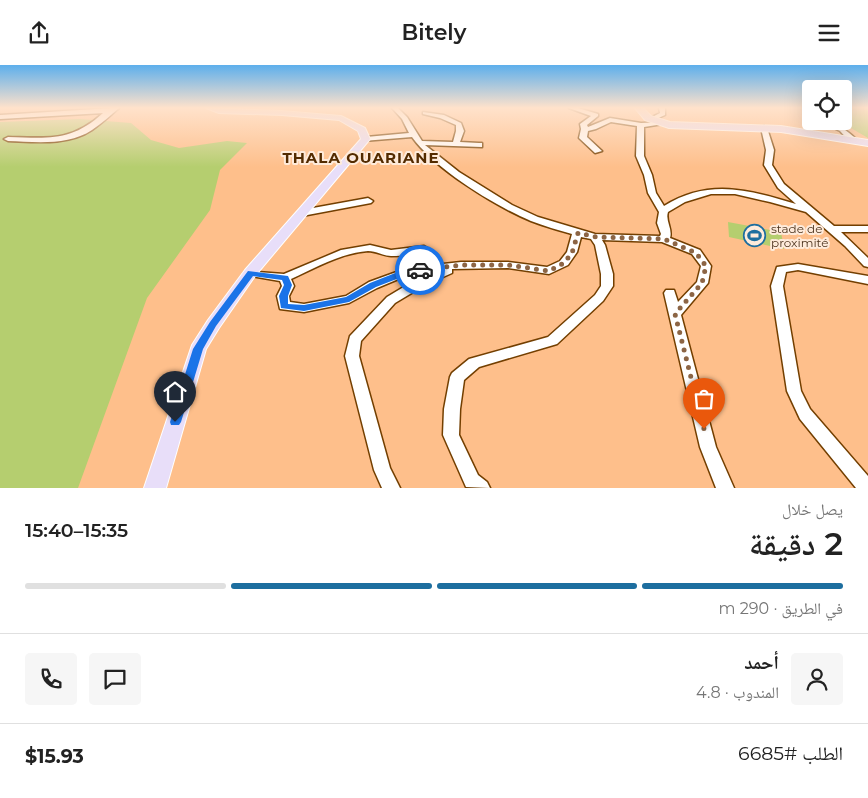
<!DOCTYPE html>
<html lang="ar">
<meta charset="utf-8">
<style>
:root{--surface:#fff;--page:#f6f6f6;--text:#222;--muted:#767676;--line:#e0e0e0;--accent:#1d6e9f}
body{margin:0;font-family:Montserrat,"Noto Naskh Arabic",sans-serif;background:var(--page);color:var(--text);direction:rtl;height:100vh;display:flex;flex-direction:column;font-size:19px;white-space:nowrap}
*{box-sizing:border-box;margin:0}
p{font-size:16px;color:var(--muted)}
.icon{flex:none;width:28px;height:28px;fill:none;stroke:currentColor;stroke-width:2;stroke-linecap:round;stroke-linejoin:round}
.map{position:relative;height:423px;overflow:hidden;direction:ltr}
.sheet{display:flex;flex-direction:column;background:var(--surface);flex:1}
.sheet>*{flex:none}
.tools{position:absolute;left:802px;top:15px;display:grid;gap:10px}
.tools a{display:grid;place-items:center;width:50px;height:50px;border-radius:5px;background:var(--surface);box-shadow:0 5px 20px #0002;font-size:25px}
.pin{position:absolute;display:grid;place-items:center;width:42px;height:42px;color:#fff;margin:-51px -21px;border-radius:50% 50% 50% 0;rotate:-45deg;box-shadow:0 0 5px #0007}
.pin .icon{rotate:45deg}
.courier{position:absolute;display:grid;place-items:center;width:50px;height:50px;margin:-25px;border:4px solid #1a73e8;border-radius:50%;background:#fff;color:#222;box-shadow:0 1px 6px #0007}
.summary em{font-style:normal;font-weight:600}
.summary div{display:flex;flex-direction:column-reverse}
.summary{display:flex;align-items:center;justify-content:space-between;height:85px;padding:0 25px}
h1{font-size:32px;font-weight:600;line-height:38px}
.bar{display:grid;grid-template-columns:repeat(4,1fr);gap:8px 5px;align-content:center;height:60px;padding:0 25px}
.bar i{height:6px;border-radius:4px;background:var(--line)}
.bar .selected{background:var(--accent)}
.bar p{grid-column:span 4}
.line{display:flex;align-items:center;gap:12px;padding:0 25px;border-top:1px solid var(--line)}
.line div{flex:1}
.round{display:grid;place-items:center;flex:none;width:52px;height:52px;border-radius:5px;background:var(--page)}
header{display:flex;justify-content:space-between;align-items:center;height:65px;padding:0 25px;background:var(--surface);font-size:22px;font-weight:600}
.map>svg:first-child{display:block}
.green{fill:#b5ce6f}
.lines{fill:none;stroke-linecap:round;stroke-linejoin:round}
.minor-casing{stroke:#733f00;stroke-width:3}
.major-casing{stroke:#fff;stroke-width:2}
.minor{fill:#fff;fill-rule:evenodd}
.major{fill:#e8def9;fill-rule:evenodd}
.route{fill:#1a73e8}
.done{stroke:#8c6545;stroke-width:5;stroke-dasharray:0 9}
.labels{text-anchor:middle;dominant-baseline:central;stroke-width:4;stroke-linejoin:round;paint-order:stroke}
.poi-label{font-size:12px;fill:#4e351f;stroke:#feebdb;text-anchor:start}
.far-district-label{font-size:15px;font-weight:bold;letter-spacing:1px;fill:#532b00;stroke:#feebdb}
</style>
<header><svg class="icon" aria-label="menu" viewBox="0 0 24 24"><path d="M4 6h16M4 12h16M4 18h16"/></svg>Bitely<svg class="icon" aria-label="share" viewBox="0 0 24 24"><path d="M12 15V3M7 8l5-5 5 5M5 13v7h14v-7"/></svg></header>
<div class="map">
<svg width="868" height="423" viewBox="0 0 868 423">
<rect width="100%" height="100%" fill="#febf8b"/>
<g class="green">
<polygon points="844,43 868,43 868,73 839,56 844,56"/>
<polygon points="80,54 131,58 151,75 179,83 227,76 247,78 220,105 210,145 147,233 78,423 0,423 0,57"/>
<polygon points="728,157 781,167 784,184 729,172"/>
</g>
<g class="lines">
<defs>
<g id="minor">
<path d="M112 43H119C111 50 101 59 92 65 68 81 36 77 8 76L4 74 8 72C49 73 71 77 103 48L0 54V50Z"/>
<path d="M392 43H398L407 52 422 76 453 77 456 66V60L440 53 423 49V47L444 50 461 58 464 66 460 77 479 78H482V82L425 80 459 107 512 140 538 152 595 169 660 171 661 169 657 158 659 147 648 128 644 110 636 91 637 61 611 57 596 64 588 66 587 72 602 86 595 88 579 73 581 64 580 59 591 51 569 43H578L598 49V51L587 60 588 62 610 53 641 58 663 57V59L644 62V91L652 110 656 128 664 141C709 113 749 125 796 139L778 123 764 100 766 85 761 63 764 61 767 63 774 85 772 100 784 119 834 161H868V167H841L868 193V202L864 201 845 181 806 147 770 137 735 129H711L685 137 668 147C665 156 673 164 670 173L700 185 711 201 708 218 681 250 716 382 734 423H716L700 382 664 228 666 225H674L678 237 697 217 701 201 692 189 662 177 602 175 605 180 613 209V221L603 236 557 279 479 302 464 315 460 344 459 370 478 410 487 417 490 423 466 422 443 370 444 344 450 312 452 308 469 294 548 272 595 230 601 221V209L595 180 591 174 581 172 577 187 568 200 549 209 508 203 452 204V208L425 220 395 238 361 276 359 291 390 403 400 423H382L374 405 345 291 350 271 387 232 417 214 438 206 408 210 377 223 349 238 304 247 280 244 277 231 282 221 280 216 246 210 244 208 246 206 284 209 341 185 370 180 391 185 424 181 429 184C423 190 401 191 391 191 384 191 376 186 368 186 341 188 315 203 291 214L294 221 289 231 290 237 304 239 346 231 369 217 402 205 434 200 461 197H508L547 202 560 196 567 187 572 169C558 165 544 161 531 156 495 141 435 104 412 72L363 76V72H366L409 68 402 54Z"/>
<polygon points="659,43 665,43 665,50 654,55 650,55 650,53 660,48"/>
<path d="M819 56C834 56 846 64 857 75L850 77 840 66Z"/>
<polygon points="368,133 373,136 371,138 302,151 297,148 302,145"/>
<polygon points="798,199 868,211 868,219 798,205 786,207 783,221 801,326 810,344 868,411 868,423 856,423 800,354 787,326 771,221 777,202"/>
</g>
<g id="major">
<polygon points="206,43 282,46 341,51 365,63 370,74 255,211 219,263 206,284 166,423 144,423 192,280 208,255 245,205 361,74 358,66 339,55 282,50 219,48"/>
<polygon points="635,43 643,43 651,51 670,57 781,61 868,75 868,81 781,67 669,63 645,55"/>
</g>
</defs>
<use href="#minor" class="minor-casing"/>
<use href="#major" class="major-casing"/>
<use href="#minor" class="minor"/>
<use href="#major" class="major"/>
</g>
<linearGradient id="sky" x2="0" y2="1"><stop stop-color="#5dafec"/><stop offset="0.42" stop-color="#ffe2cb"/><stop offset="1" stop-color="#ffe2cb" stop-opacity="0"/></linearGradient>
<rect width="868" height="102" fill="url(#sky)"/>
<polygon class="route" points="420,203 424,205 423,207 407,210 376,222 349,237 304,246 281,243 279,231 284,220 282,215 253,211 216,261 203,284 181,357 179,360 171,360 170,357 193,284 210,257 248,206 288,211 292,220 288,231 288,239 304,240 346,232 370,218 403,205"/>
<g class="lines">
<polyline class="done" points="420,205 461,200 508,200 549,206 564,198 572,188 578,168 596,172 664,174 696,188 706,201 702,218 675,249 704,364"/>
</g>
<defs>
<symbol id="stadium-ring" viewBox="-11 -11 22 22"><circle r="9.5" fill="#feebdb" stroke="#1d6e9f" stroke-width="1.5"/><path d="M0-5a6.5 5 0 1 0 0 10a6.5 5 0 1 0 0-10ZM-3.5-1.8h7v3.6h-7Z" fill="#1d6e9f"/></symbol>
</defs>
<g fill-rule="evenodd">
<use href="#stadium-ring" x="742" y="158" width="25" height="25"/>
</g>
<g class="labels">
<g class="poi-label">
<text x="771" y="163">stade de<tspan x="771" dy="14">proximité</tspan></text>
</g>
<g class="far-district-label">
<text x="361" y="92">THALA OUARIANE</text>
</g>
</g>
</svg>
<div class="tools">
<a><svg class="icon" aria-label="locate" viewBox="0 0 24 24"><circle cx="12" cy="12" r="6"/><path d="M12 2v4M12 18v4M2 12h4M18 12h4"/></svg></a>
</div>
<div class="pin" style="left:704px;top:364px;background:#ea580c"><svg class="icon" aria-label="bag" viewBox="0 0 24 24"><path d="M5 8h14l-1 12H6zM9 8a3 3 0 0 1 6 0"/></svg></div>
<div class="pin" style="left:175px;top:357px;background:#1f2937"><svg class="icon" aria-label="home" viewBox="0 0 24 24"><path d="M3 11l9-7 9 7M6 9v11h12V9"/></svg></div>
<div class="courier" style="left:420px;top:205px"><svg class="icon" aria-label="car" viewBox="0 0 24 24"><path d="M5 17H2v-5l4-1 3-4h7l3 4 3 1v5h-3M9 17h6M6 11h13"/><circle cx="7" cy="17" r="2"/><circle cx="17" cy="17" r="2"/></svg></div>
</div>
<section class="sheet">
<div class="summary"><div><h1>2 دقيقة</h1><p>يصل خلال</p></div><em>15:35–15:40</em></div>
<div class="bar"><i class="selected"></i><i class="selected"></i><i class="selected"></i><i></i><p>في الطريق · 290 m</p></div>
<div class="line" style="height:90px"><a class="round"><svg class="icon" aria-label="person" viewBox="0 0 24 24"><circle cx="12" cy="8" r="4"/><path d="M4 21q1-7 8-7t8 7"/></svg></a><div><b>أحمد</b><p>المندوب · 4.8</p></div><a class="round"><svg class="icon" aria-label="chat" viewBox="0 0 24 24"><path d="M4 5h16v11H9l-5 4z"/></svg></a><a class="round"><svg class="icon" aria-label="phone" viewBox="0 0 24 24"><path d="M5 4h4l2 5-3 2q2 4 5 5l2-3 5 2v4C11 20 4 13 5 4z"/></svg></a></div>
<div class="line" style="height:65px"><div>الطلب #6685</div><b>$15.93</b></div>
</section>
